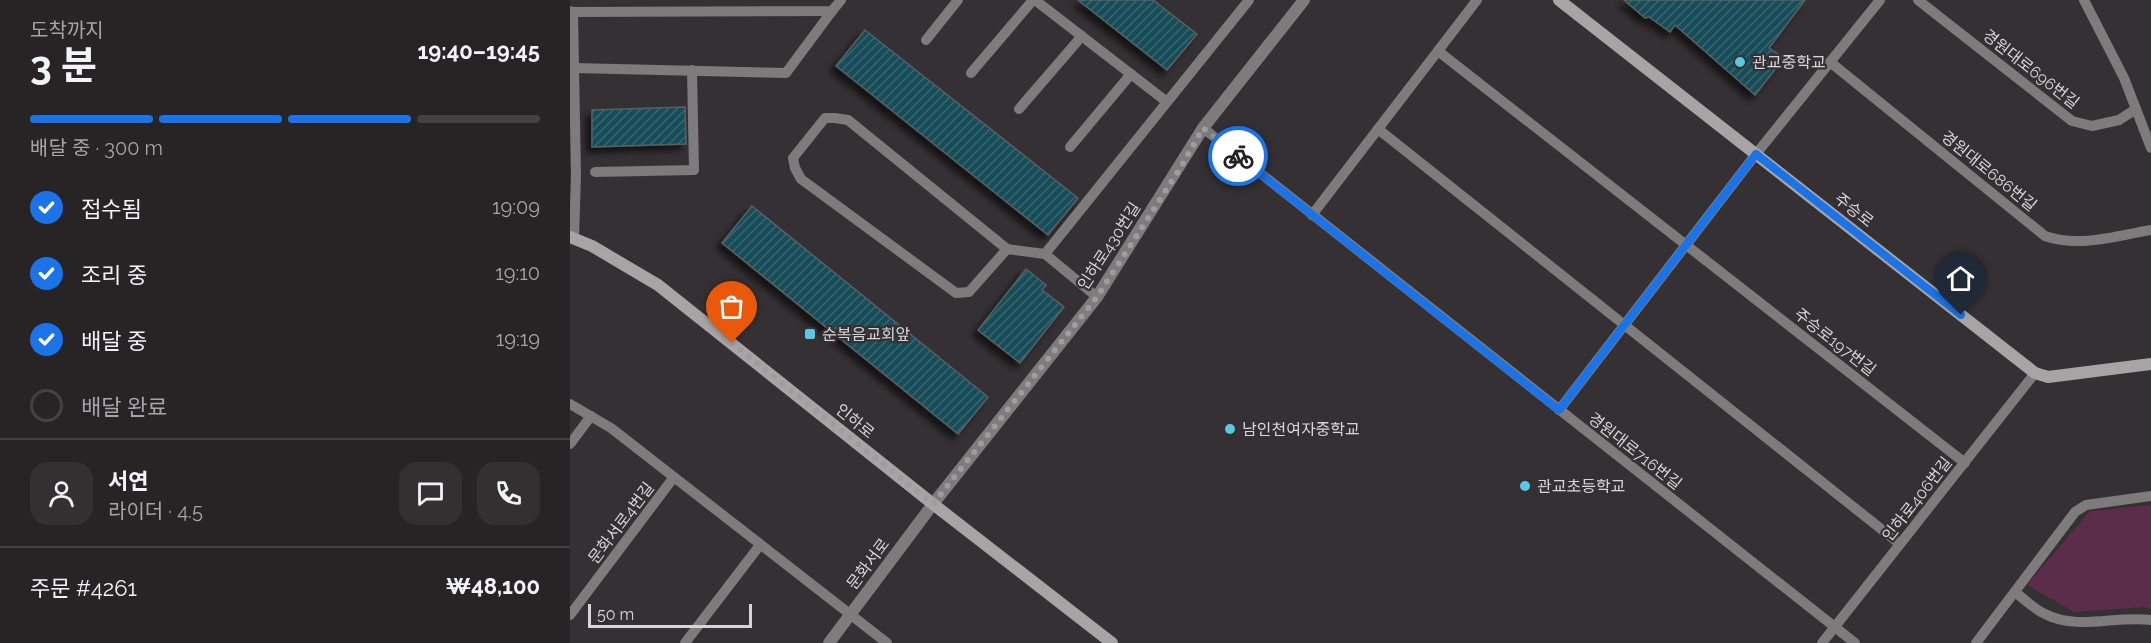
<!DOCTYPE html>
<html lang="ko">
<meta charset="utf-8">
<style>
:root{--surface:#282426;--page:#343032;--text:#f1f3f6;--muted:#a5a4a7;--line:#444143;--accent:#1a73e8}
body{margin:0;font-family:Raleway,"Noto Sans KR",sans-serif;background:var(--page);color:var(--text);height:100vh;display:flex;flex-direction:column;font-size:22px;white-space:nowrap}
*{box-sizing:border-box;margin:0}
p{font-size:20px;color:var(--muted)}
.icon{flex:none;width:33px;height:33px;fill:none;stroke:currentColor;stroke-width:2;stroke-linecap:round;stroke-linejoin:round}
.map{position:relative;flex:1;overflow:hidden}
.side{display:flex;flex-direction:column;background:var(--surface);width:570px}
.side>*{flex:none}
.scale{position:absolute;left:18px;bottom:15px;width:164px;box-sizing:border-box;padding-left:6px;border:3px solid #d9d5d7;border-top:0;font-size:16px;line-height:21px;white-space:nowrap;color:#d9d5d7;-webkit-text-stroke:4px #353033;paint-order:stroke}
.pin{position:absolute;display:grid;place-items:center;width:51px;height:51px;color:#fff;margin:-62px -26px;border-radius:50% 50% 50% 0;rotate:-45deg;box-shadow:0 0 6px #0007}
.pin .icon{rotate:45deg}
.courier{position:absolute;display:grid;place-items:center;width:60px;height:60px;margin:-30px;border:4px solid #1a73e8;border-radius:50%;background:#fff;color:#222;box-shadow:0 2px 8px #0007}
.head em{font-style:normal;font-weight:700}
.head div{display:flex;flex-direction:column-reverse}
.head{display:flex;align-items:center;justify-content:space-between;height:102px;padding:0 30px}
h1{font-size:39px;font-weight:700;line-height:45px}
.bar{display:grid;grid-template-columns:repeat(4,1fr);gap:9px 6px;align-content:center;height:72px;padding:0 30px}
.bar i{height:8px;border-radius:4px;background:var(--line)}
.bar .current{background:var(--accent)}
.bar p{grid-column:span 4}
.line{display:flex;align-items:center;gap:15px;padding:0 30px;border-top:2px solid var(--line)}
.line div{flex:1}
.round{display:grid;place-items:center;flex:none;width:63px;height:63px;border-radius:18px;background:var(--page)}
ol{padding:0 30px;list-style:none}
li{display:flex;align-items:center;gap:18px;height:66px}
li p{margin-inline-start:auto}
li .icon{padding:6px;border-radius:50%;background:var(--accent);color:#fff;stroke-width:4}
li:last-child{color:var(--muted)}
li i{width:33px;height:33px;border:3px solid var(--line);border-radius:50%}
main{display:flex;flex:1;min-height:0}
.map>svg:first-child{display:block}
.green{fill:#5b2d4a}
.building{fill:url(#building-hatch);stroke:#586062;stroke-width:1.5;filter:url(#shadow)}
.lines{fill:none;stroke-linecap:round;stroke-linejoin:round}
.lane{stroke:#7d7b7c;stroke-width:10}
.street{stroke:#7d7b7c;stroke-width:12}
.secondary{stroke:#a8a4a6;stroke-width:12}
.done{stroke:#a09b9e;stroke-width:6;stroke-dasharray:0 10.8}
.route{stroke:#1a73e8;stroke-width:8}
.poi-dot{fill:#59c8e4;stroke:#353033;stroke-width:2}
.labels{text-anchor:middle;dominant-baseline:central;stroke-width:4.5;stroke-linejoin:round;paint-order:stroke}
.poi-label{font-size:16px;fill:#d9d5d7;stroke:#353033;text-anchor:start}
.street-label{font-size:16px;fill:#d9d5d7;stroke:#353033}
</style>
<main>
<section class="side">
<div class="head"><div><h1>3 분</h1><p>도착까지</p></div><em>19:40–19:45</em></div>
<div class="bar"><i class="current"></i><i class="current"></i><i class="current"></i><i></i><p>배달 중 · 300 m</p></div>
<ol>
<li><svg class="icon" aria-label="check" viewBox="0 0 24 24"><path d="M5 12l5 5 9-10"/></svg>접수됨<p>19:09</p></li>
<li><svg class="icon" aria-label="check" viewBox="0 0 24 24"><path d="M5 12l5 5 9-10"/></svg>조리 중<p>19:10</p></li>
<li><svg class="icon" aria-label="check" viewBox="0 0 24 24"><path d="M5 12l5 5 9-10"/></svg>배달 중<p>19:19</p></li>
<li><i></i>배달 완료</li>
</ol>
<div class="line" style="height:108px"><a class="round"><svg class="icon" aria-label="person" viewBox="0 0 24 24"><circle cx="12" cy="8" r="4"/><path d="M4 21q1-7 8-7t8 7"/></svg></a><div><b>서연</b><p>라이더 · 4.5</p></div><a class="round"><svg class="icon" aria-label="chat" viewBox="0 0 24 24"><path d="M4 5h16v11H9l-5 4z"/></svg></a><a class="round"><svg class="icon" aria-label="phone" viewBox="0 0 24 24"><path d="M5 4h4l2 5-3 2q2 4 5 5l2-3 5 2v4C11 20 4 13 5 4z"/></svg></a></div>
<div class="line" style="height:78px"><div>주문 #4261</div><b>₩48,100</b></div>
</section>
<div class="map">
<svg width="1581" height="643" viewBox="0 0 1581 643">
<defs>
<pattern id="building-hatch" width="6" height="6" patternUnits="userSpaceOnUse" patternTransform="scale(1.5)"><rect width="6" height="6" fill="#194d59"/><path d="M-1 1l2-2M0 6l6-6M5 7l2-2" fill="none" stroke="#3a6670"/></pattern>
<filter id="shadow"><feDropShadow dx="-5.5" dy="5.5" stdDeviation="3" flood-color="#0009"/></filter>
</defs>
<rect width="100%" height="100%" fill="#353033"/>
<polygon class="green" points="1581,505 1581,609 1574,607 1504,612 1457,585 1520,511"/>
<g class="building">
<polygon points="508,0 583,0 627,34 597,70"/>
<polygon points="1054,0 1235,0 1199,48 1214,58 1185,95 1105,25 1100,32 1079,17 1075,18"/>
<polygon points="295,30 508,198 478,235 266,66"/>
<polygon points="115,107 116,144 22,147 22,110"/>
<polygon points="182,206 418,397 388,434 152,243"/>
<polygon points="456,269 476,285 472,290 494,307 450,363 408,330"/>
</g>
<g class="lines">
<g class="lane">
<polyline points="465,0 597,102"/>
<polyline points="1348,0 1502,121 1522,126 1549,120 1566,109"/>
<polyline points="1514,0 1554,78 1581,148"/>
<polyline points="0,11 3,12 262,11 271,0"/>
<polyline points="3,12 6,175 4,238"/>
<polyline points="356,40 388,0"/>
<polyline points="868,51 1395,463"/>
<path d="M1260 62 1475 236C1509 248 1546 236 1581 230"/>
<polyline points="4,68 216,73 262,11"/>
<polyline points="401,73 463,0"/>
<polyline points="449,109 512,36"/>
<polyline points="633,128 1285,643"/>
<polyline points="808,129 1330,544"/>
<polyline points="500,147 561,74"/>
<polyline points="25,172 124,170 122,70"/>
<polyline points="742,215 907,0"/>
<polyline points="437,249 278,120 265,118 255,118 223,158 225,168 231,179 386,293 399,292 437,249 475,254 527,297"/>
<polyline points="475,254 679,0"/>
<polyline points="0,404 41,428 317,643"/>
<polyline points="989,410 1186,154 1310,0"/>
<polyline points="0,444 21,416"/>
<path d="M1445 592C1454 599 1464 609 1475 614 1508 631 1546 615 1581 620"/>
<polyline points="0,615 104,477"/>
<polyline points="115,643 190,545"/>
<polyline points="1252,643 1465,373"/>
<polyline points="1406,643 1505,512 1516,505 1581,496"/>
</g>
<polyline class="street" points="259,643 363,504 527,297 633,128 734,0"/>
<g class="secondary">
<polyline points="989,0 1465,373 1478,377 1581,364"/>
<polyline points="0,237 22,246 88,285 363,504 542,643"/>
</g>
</g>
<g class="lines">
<polyline class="done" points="162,343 363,504 527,297 611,167 633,128 668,156"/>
<polyline class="route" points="668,156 989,410 1186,154 1391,315"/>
</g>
<g class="poi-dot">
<circle cx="1170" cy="62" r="6"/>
<rect x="234" y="328" width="12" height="12" rx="3"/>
<circle cx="660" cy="429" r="6"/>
<circle cx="955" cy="486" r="6"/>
</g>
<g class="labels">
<g class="poi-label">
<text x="1182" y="62">관교중학교</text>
<text x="252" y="334">순복음교회앞</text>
<text x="672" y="429">남인천여자중학교</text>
<text x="967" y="486">관교초등학교</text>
</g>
<g class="street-label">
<text transform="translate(1461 69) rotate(38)">경원대로696번길</text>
<text transform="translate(1419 171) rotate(39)">경원대로686번길</text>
<text transform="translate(1284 210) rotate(38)">주승로</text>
<text transform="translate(539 246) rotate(-57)">인하로430번길</text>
<text transform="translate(1265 342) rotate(38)">주승로197번길</text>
<text transform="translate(285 421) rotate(39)">인하로</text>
<text transform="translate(1065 451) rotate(38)">경원대로716번길</text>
<text transform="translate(1347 499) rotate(-52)">인하로406번길</text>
<text transform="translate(51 523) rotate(-53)">문화서로4번길</text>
<text transform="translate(298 564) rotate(-53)">문화서로</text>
</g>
</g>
</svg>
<div class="scale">50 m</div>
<div class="pin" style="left:162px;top:343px;background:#ea580c"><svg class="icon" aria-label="bag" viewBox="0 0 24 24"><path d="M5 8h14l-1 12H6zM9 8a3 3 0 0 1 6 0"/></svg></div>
<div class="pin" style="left:1391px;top:315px;background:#1f2937"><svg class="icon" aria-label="home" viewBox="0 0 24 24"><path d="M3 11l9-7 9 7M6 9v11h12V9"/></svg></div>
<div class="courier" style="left:668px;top:156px"><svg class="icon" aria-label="bike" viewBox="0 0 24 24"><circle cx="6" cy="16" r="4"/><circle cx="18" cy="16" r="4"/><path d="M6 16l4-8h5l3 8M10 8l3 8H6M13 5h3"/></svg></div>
</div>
</main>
